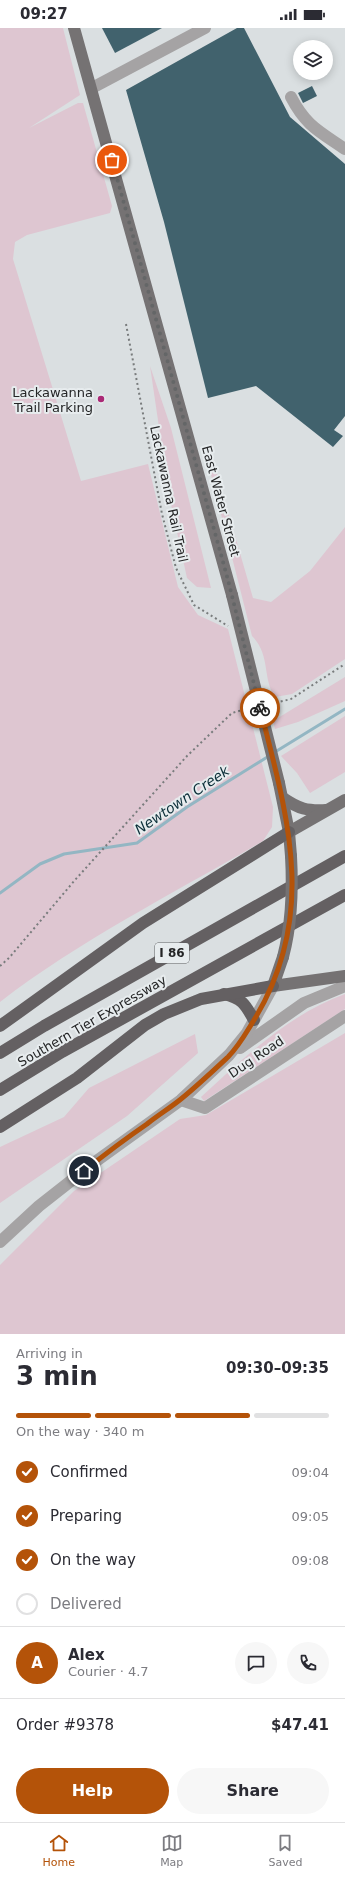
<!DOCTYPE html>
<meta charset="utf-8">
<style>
:root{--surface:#fff;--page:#f7f7f7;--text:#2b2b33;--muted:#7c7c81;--line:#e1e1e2;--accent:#b45309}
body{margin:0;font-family:"DejaVu Sans",sans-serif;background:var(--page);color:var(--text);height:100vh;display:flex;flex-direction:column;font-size:15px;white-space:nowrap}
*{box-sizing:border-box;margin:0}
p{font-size:13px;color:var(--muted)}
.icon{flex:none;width:22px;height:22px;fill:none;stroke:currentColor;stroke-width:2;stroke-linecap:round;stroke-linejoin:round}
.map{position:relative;height:1306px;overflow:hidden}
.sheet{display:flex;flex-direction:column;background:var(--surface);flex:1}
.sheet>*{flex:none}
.controls{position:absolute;left:293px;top:12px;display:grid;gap:8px}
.controls a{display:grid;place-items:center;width:40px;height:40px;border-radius:50%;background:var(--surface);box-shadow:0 2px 10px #0003;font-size:20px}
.pin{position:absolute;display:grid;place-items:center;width:34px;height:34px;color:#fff;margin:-17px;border:2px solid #fff;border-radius:50%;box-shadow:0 1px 4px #0007}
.courier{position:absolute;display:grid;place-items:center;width:40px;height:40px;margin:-20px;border:3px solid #b45309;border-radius:50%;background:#fff;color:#222;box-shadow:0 1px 5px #0007}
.headline em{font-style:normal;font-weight:800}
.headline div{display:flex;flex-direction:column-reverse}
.headline{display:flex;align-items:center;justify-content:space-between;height:68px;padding:0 16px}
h1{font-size:26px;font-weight:800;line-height:30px}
.bar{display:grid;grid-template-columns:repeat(4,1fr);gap:6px 4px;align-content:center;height:48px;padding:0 16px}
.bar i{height:5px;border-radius:3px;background:var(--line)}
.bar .current{background:var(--accent)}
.bar p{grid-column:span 4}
.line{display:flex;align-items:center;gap:10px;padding:0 16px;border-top:1px solid var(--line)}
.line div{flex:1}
.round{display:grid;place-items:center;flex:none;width:42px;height:42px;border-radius:21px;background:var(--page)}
ol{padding:0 16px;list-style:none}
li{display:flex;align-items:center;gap:12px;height:44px}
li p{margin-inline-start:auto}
li .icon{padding:4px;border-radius:50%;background:var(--accent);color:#fff;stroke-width:4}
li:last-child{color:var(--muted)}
li i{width:22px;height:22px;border:2px solid var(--line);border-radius:50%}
.primary-button{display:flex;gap:8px;margin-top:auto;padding:8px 16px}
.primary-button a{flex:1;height:46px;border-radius:24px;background:var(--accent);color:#fff;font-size:16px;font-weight:800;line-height:46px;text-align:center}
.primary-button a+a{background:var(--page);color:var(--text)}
.status{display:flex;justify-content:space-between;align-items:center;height:28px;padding:0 20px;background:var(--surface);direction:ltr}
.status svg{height:11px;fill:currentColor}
.tab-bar{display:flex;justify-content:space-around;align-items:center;height:56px;border-top:1px solid var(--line);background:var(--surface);font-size:11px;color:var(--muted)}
.tab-bar a{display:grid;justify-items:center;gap:2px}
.tab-bar .current{color:var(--accent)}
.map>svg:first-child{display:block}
.green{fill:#dec6d1}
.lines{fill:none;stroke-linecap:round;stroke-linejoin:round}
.stream{stroke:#93b6c3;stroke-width:3}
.building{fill:#41626d}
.path{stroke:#797c7d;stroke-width:2;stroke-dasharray:2 3;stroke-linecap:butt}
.minor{stroke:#a5a3a4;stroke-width:12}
.major{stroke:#757273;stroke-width:12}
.highway{stroke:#646062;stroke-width:12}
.major-bridge{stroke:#757273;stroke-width:12}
.done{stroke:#646667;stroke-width:4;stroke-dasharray:0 7.2}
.route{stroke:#b45309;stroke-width:5}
.poi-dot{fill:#aa2975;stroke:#e7ecee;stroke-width:1.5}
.labels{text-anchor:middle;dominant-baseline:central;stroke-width:4;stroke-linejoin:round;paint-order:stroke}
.shield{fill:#e7ecee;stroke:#5e6162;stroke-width:1}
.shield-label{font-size:12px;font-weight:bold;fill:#242526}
.poi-label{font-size:13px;fill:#242526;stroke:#e7ecee;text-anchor:end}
.street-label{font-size:13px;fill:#242526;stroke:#e7ecee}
.water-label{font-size:14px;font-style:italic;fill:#0b2e38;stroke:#e7ecee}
</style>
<div class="status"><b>09:27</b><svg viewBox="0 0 49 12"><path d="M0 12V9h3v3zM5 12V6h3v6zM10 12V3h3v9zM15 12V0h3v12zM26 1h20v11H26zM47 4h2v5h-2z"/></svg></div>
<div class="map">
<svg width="345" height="1306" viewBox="0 0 345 1306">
<rect width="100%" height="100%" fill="#dadfe1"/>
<g class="green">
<path d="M0 0H63L80 67 29 100 78 75H83L112 178 110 185 27 207 15 214 13 231 81 453 148 436 178 559 198 587 228 601 273 779 272 799 263 813C175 865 82 911 0 974Z"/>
<polygon points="150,338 171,400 211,560 197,559 187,550 169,467"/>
<path d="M209 418 253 570 271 574 310 543 345 499V631L292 666 275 669C262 650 271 627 252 608L204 419Z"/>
<polygon points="345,649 345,673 298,694 275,701 273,693"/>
<polygon points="345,688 345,744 310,765 297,745 281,728"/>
<path d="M345 966V981L204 1073 201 1069C244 1030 289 986 345 966Z"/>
<polygon points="345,1005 345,1306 0,1306 0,1237 74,1163 180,1091 206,1087"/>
<polygon points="195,1006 198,1025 127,1088 0,1175 0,1119 64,1089 89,1060"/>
</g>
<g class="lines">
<g class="stream">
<polyline points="275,724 345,681"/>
<polyline points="0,865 40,836 64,826 137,815 187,779 269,728"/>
</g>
</g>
<g class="building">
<polygon points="102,0 162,0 115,25"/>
<polygon points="237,0 244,0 290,89 345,136 345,388 334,402 343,408 333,419 256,358 208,370 164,194 126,62"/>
<polygon points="312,58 317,68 303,75 298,65"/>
</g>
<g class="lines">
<g class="path">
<polyline points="126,296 162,486 176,540 194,577 228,598"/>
<polyline points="271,676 291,671 345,636"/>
<polyline points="0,938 9,930 75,852 187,728 232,685 249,680"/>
</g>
<g class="minor">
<polyline points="92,60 205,0"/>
<path d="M291 69C306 98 319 103 345 121"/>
<polyline points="240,1020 304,975 345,958"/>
<polyline points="181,1072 205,1080 345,988"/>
<polyline points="0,1214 39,1178 95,1134 181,1072 229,1027 247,1005 273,958"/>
</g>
<g class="major">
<polyline points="74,0 232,567"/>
<polyline points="279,755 289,804 291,828"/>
<path d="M283 770C299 781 307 783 326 782"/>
<polyline points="289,804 345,772"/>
<polyline points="283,929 273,958 345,948"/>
</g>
<g class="highway">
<path d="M224 966C243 971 245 976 254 992"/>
<polyline points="0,998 143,895 289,804"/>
<polyline points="0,1025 44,998 345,828"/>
<polyline points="0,1062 62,1024 345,867"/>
<polyline points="0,1099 77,1050 145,997 164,986 201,971 273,958"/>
</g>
<g class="major-bridge">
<polyline points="232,567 279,755"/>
<path d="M283 929C292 895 293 863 291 828"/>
</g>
</g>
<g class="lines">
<polyline class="done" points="112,132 228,552 260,680"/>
<path class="route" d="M84 1143C104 1127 125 1111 147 1096 158 1087 170 1080 181 1071 197 1058 213 1043 228 1029 239 1018 246 1005 254 992 318 887 288 790 260 680"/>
</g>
<circle class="poi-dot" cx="101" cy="371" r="4"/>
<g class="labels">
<rect class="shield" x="155" y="915" width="34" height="20" rx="3"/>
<g class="shield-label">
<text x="172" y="925">I 86</text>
</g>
<g class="poi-label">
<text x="93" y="364">Lackawanna<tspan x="93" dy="15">Trail Parking</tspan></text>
</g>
<g class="street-label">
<text transform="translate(169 466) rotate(78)">Lackawanna Rail Trail</text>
<text transform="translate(221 473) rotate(75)">East Water Street</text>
<text transform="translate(92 993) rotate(-30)">Southern Tier Expressway</text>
<text transform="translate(256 1029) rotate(-34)">Dug Road</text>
</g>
<g class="water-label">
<text transform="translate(182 772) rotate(-34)">Newtown Creek</text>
</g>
</g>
</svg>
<div class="controls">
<a><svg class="icon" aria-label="layers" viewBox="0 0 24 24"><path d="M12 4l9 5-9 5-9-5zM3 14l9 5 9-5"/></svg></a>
</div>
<div class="pin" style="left:112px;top:132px;background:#ea580c"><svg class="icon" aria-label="bag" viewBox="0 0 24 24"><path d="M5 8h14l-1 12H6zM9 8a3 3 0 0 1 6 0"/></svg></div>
<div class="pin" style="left:84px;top:1143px;background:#1f2937"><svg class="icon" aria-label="home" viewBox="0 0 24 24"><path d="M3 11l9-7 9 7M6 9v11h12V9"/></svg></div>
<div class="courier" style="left:260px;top:680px"><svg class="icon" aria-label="bike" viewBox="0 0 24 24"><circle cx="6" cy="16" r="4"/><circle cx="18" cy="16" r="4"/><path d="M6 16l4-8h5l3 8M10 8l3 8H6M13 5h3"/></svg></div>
</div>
<section class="sheet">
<div class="headline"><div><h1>3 min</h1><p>Arriving in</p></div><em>09:30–09:35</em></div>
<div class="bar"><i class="current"></i><i class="current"></i><i class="current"></i><i></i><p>On the way · 340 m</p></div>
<ol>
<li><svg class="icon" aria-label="check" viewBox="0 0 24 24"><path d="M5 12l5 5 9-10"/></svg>Confirmed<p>09:04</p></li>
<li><svg class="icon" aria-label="check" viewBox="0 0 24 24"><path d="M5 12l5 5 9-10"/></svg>Preparing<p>09:05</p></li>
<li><svg class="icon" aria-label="check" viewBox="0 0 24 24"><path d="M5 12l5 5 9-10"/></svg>On the way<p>09:08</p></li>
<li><i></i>Delivered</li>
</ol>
<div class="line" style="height:72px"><b class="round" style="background:var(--accent);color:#fff">A</b><div><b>Alex</b><p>Courier · 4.7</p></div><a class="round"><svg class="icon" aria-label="chat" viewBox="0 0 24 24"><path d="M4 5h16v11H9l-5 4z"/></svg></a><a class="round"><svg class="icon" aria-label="phone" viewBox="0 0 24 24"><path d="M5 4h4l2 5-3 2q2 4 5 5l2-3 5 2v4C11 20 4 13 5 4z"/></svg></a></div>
<div class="line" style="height:52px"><div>Order #9378</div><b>$47.41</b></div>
<div class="primary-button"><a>Help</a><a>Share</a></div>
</section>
<nav class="tab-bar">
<a class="current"><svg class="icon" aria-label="home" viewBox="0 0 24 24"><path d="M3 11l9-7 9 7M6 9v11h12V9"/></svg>Home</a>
<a><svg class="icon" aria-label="map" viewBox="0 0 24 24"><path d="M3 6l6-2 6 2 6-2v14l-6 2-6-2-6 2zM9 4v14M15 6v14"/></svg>Map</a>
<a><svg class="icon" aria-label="saved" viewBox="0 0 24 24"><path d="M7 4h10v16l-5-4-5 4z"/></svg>Saved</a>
</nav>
